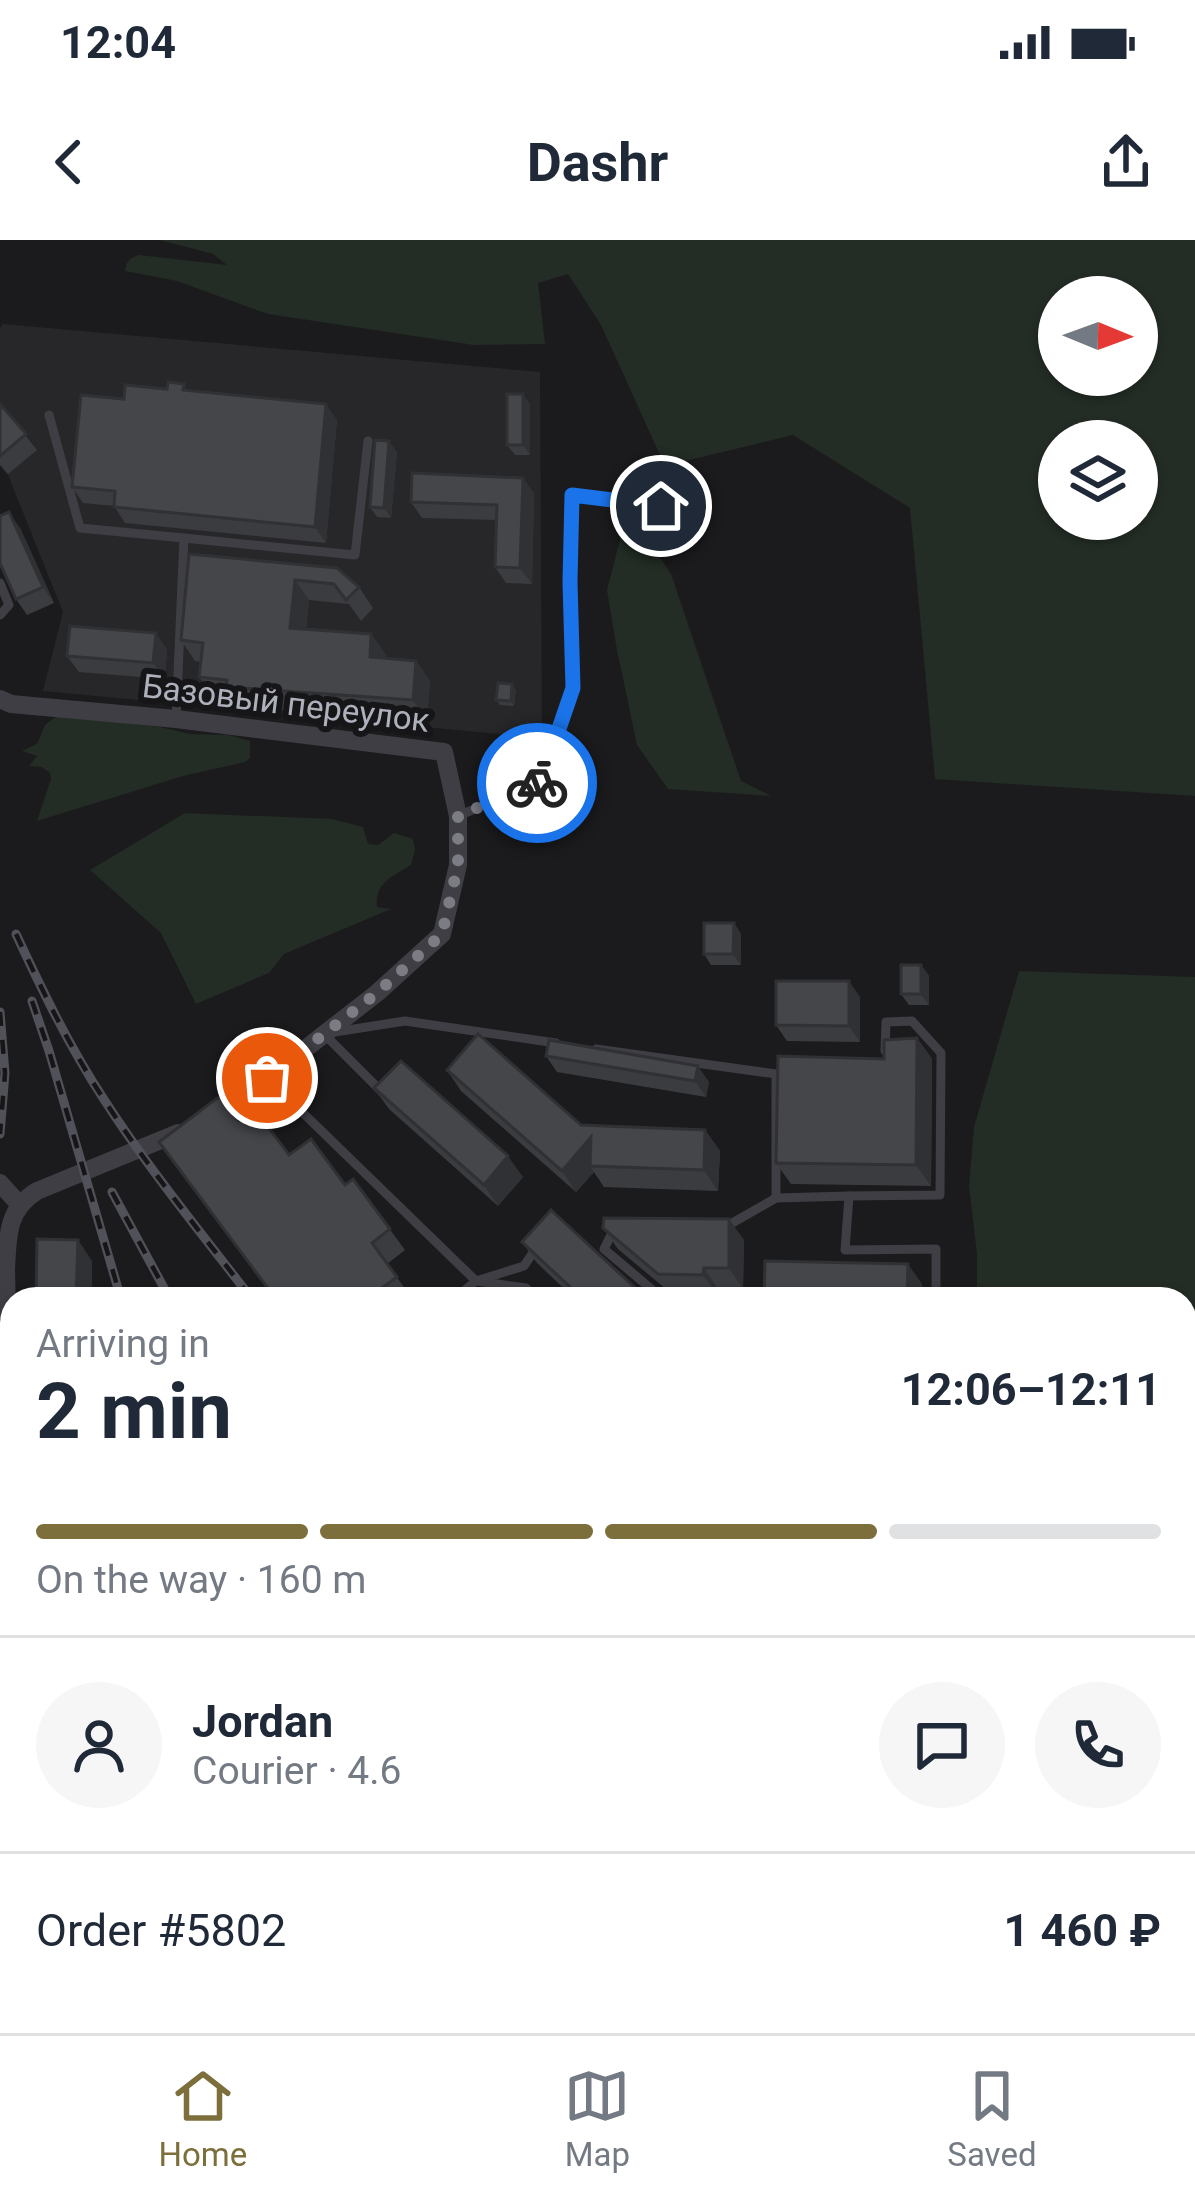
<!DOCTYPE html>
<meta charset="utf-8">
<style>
:root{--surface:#fff;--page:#f6f6f7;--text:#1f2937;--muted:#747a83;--line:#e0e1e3;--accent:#7d6f3b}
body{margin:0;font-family:Roboto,sans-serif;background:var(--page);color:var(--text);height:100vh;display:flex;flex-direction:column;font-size:45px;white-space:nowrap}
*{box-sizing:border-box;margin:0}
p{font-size:39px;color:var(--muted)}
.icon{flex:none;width:66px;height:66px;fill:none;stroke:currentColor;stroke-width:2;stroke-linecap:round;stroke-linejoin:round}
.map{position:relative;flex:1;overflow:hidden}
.side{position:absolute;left:0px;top:1047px;width:1197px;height:747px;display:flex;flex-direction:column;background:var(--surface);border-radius:36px 36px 0 0;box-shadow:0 3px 9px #0004}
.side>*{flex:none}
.needle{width:78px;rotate:91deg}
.fabs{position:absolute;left:1038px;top:36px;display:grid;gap:24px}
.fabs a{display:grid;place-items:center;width:120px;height:120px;border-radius:50%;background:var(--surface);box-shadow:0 3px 9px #0004;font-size:60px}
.pin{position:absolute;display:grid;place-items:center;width:102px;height:102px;color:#fff;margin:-51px;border:6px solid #fff;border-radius:50%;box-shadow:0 3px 12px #0007}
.courier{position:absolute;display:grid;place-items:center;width:120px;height:120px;margin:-60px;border:9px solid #1a73e8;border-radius:50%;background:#fff;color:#222;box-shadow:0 3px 15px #0007}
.head em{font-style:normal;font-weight:700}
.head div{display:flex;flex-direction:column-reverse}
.head{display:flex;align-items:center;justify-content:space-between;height:204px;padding:0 36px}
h1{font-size:78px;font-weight:700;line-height:90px}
.bar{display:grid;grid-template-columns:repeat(4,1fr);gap:18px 12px;align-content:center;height:144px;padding:0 36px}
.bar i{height:15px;border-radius:9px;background:var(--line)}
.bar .active{background:var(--accent)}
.bar p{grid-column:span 4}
.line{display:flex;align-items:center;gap:30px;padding:0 36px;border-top:3px solid var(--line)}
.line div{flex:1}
.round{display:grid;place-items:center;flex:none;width:126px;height:126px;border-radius:63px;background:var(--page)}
.status{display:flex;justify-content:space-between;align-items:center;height:84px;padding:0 60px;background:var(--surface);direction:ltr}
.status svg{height:33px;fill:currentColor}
header{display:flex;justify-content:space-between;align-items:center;height:156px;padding:0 36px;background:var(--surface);font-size:54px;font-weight:700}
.tabs{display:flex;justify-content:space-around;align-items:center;height:168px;border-top:3px solid var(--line);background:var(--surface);font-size:33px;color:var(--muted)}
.tabs a{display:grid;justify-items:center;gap:6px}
.tabs .active{color:var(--accent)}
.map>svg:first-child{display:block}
.built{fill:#27272a}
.green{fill:#232c25;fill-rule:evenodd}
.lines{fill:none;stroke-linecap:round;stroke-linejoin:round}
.service{stroke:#3e3e44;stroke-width:9}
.minor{stroke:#3e3e44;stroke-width:18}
.rail-casing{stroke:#515259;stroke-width:9}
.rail{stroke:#161618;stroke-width:4.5;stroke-dasharray:14;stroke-linecap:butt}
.wall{fill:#3b3c40}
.shaded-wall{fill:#303134}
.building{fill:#45464a;stroke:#303134;stroke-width:3}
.done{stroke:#7b7c84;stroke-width:12;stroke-dasharray:0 21.6}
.route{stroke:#1a73e8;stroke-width:15}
.labels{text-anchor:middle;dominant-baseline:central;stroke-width:12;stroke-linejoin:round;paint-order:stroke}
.street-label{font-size:33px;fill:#aeb1bc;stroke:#161618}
</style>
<div class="status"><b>12:04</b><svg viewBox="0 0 49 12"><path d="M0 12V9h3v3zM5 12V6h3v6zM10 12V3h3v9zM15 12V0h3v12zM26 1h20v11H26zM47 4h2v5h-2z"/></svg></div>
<header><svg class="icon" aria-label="back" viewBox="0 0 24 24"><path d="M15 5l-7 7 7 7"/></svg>Dashr<svg class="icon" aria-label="share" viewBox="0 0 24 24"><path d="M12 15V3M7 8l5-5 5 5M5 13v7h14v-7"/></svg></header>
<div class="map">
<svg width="1195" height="1793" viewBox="0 0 1195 1793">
<rect width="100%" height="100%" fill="#1b1b1d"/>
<g class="built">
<polygon points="3,84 540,132 542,498 43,451 63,372 8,235 0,225 0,88"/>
<polygon points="1195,1223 1195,1655 1185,1638 1185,1228"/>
<polygon points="705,1782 1084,1783 1092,1793 705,1793"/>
</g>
<g class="green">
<path d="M160 0H1195V556L935 539 910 268 793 195 665 226 601 85 568 34 538 43 545 104 474 105 268 74 177 41 125 31C126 21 130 18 139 15L227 25 213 14ZM1137 57V135H1059V57ZM1137 201V279H1059V201Z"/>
<polygon points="623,288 649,301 671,334 741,541 771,556 668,549 637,505 617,410 607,350"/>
<polygon points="58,475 160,487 190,494 229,495 250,501 250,518 245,522 183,536 37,581 51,539 50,533 42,527 29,526 37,516 22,511 37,504 45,485"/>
<path d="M185 573 332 579 363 587 368 604 378 605 394 593 413 599 415 610 411 625C392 637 375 642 377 667L391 669 284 714 269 733 196 764 161 693 90 630Z"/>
<polygon points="1019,731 1195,737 1195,1190 1185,1193 1185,1059 977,1059 977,1014 969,946 974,887"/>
<polygon points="409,1782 685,1782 685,1793 408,1793"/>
</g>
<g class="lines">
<g class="service">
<polyline points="49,175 80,288 184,298"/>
<polyline points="0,343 9,365 0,375"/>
<polyline points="176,479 184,298 355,315 368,201"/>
<polyline points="458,576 541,541 573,448 570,342 572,255 661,266"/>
<polyline points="335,792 405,781 556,803"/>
<polyline points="324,794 384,854"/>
<polyline points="596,809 776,834 776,958"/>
<polyline points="267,838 476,1041 526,1048 537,1059"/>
<polyline points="849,956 940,955 941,813 912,781 886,782 885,811"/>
<polyline points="721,986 727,986 776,958 849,956 845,1010 936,1009 936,1059"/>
<polyline points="613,991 604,1009 663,1059"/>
<polyline points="454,1059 476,1041 524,1026 538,1005"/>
<polyline points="185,1793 185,1782"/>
</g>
<g class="minor">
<polyline points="0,459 11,464 176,479 444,512 458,576 458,625 442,694 377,753 291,820 208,877"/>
<polyline points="0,943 19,964"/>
<path d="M0 1760 11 1276 6 1029C8 997 6 970 37 951L178 893"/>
</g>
<defs>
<g id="rail">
<path d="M16 694C42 750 69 806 103 858 148 928 201 993 252 1059"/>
<polyline points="32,761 49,811 121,1059"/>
<polyline points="0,772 5,833 0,894"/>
<polyline points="112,952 170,1059"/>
<polyline points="1185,1512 1195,1524"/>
<polyline points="735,1782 736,1793"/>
<polyline points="771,1782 773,1793"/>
<polyline points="387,1790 387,1793"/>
<polyline points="207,1793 207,1782"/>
</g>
</defs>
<use href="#rail" class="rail-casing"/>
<use href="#rail" class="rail"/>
</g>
<g class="wall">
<polygon points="189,151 337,180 326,303 125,283 114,266 83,263 72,247"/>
<polygon points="0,164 37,210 8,234 0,225"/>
<polygon points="530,164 530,215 515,215 507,205"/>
<polygon points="397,212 391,278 377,277 370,267"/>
<polygon points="534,253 532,344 506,343 495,327 496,280 422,278 411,262"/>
<polygon points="20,288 54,363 27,375 16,359"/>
<polygon points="189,314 359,347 373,368 361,381 349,364 309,360 306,390 371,394 386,415 386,418 416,421 430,441 427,481 241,467 236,460 214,458 199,437 201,422 195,421 181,400"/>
<polygon points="167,409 165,439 79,432 67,416"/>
<polygon points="516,450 514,466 500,465 496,460"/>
<polygon points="734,683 741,694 741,725 711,725 704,714"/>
<polygon points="921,725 929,736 929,765 909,765 901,754"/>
<polygon points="860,757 860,802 787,801 776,785"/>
<polygon points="917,798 932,819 931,946 791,944 776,923"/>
<polygon points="546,816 709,842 706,857 557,832"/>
<polygon points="447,830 581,885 705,890 720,911 718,951 604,947 594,932 576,952 461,851"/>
<polygon points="374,848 523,937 498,966 389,869"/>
<polygon points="238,880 289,915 345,945 353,939 405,1010 387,1024 412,1058 275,1059"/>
<polygon points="603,988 744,1000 743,1049 718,1049 718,1056 673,1055 618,1009"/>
<polygon points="522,1002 647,1059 575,1059 537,1023"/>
</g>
<g class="shaded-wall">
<polygon points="523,154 530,164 530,215 523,205"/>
<polygon points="326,164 337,180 326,303 315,287"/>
<polygon points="389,201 397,212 391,278 384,268"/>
<polygon points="523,238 534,253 532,344 520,328"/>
<polygon points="9,272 20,288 54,363 43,347"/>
<polygon points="295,340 309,360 304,409 290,388"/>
<polygon points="156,393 167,409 165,439 153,423"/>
<polygon points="371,394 386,415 384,438 370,417"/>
<polygon points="416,421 430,441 427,481 413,460"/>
<polygon points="512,444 516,450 514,466 511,461"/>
<polygon points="734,683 741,694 741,725 733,714"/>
<polygon points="921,725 929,736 929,765 921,754"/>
<polygon points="849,741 860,757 860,802 849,786"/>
<polygon points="917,798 932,819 931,946 916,925"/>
<polygon points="698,826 709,842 706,857 695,841"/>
<polygon points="705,890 720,911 718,951 704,930"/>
<polygon points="591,897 590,926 594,932 576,952 562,931"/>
<polygon points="508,916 523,937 498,966 484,945"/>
<polygon points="729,979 744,1000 743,1049 729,1028"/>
<polygon points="78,1000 92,1021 92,1059 76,1059"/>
<polygon points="908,1024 922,1044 922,1059 907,1059"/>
<polygon points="704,1028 718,1049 718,1056 703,1035"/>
<polygon points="134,1782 148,1782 147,1793 134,1793"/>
</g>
<g class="building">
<polygon points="168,142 184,144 183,150 326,164 315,287 114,267 115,251 72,247 81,155 124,159 125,145 167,149"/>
<rect x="507" y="154" width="16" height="51"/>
<polygon points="0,164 26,194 0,216"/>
<polygon points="375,200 389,201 384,268 370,267"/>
<polygon points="412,233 523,238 520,328 495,327 497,265 411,262"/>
<polygon points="9,272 43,347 16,359 0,323 0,276"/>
<polygon points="189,314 337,328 359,347 346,360 334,344 295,340 290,388 371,394 370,417 416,421 413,460 226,447 227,440 199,437 203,403 181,400"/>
<polygon points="70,386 156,393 153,423 67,416"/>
<polygon points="498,443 512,444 511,461 496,460"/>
<polygon points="704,683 734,683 733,714 704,714"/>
<rect x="901" y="725" width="20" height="29"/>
<polygon points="776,741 849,741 849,786 776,785"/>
<polygon points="478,794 581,885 705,890 704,930 590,926 591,897 562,931 447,830"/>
<polygon points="917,798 916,925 776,923 778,816 884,819 884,800"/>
<polygon points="549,800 698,826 695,841 546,816"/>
<polygon points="401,821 508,916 484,945 374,848"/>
<polygon points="220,856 238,880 254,868 289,915 311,899 345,945 353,939 390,989 372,1003 397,1037 367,1059 276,1059 159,902"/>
<polygon points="551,970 647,1059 583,1059 522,1002"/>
<polygon points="604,978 729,979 729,1028 704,1028 703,1035 658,1034 603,988"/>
<polygon points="37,999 78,1000 76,1059 36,1059"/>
<polygon points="765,1021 908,1024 907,1059 764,1059"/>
<polygon points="74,1782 134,1782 134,1793 73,1793"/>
</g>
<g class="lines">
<polyline class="done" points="267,838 377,753 442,694 458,625 458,576 537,543"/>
<polyline class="route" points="537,543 541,541 573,448 570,342 572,255 661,266"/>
</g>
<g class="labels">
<g class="street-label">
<text transform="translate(286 463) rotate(7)">Базовый переулок</text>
</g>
</g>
</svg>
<div class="fabs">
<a><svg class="needle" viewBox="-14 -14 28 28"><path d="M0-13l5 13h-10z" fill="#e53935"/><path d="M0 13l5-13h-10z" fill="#747a83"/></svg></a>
<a><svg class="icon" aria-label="layers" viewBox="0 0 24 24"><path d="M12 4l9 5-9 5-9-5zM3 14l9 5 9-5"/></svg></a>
</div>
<div class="pin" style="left:267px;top:838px;background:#ea580c"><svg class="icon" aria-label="bag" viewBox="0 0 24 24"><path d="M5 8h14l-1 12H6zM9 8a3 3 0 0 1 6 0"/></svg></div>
<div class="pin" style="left:661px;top:266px;background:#1f2937"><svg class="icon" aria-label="home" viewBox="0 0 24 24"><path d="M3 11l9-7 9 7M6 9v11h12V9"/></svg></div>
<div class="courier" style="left:537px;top:543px"><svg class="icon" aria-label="bike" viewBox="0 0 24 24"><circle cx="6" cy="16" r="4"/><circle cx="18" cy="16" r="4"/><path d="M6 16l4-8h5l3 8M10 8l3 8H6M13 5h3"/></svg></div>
<section class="side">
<div class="head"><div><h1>2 min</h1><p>Arriving in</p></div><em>12:06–12:11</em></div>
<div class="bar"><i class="active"></i><i class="active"></i><i class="active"></i><i></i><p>On the way · 160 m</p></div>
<div class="line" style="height:216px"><a class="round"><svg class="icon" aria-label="person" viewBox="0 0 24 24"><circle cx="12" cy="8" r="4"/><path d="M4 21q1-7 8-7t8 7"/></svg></a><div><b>Jordan</b><p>Courier · 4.6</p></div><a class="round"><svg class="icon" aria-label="chat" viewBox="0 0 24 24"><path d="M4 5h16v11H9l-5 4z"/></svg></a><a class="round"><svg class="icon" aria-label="phone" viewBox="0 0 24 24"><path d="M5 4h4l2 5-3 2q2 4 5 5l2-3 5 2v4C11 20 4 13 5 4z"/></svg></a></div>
<div class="line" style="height:156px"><div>Order #5802</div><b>1 460 ₽</b></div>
</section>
</div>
<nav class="tabs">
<a class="active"><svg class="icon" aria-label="home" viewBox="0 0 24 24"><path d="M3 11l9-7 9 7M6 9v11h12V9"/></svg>Home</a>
<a><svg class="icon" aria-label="map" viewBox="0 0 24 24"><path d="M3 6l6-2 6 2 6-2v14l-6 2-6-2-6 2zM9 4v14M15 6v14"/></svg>Map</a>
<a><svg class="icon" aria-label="saved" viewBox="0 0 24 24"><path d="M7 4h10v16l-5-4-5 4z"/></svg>Saved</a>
</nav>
